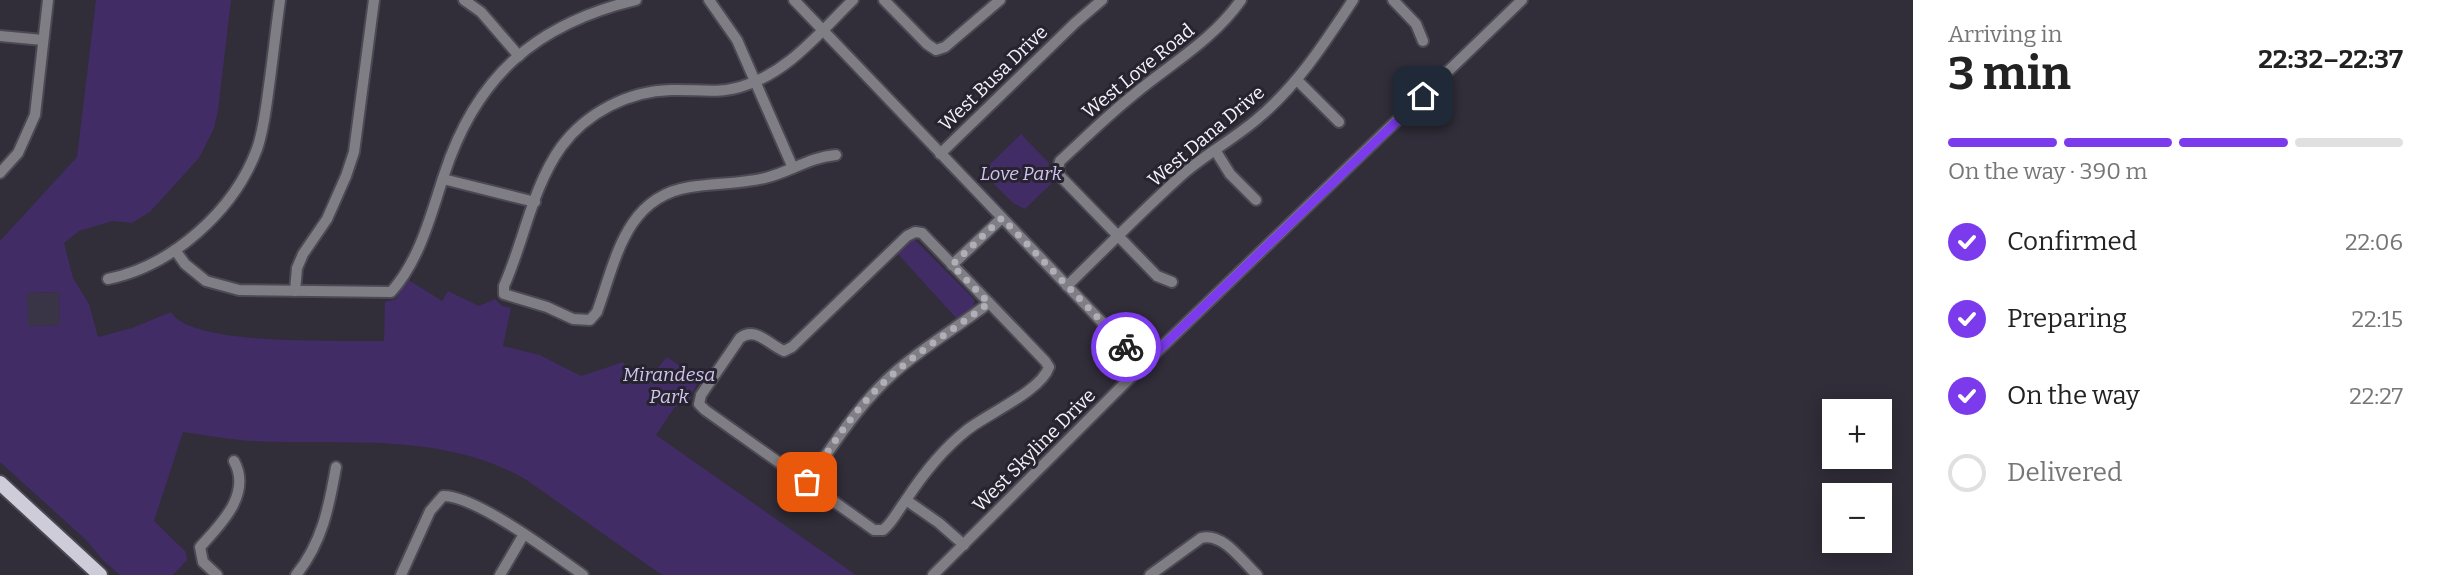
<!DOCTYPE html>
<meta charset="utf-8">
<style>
:root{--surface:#fff;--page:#f6f6f6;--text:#222;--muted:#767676;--line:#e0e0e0;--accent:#7c3aed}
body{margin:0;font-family:Bitter,serif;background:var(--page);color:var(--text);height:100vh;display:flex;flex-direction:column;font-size:26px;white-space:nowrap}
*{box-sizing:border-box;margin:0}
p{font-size:23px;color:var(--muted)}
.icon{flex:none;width:38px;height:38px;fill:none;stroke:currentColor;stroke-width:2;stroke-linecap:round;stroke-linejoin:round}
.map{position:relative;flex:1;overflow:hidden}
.panel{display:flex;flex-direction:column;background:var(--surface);width:525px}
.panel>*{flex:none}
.buttons{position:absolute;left:1822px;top:399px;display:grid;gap:14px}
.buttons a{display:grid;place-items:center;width:70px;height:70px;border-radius:0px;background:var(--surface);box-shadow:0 4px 18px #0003;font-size:35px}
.pin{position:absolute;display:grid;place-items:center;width:60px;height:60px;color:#fff;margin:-30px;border-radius:14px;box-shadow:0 4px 10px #0006}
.courier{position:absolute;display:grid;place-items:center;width:70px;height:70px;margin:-35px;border:5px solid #7c3aed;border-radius:50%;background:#fff;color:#222;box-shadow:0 2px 9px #0007}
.headline em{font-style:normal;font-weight:700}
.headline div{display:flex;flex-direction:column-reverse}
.headline{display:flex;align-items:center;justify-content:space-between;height:119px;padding:0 35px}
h1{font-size:46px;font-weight:700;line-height:52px}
.bar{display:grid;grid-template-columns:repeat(4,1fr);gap:10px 7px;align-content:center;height:84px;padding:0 35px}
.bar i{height:9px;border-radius:5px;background:var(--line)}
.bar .selected{background:var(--accent)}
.bar p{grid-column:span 4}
ol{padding:0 35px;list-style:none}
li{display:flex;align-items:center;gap:21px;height:77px}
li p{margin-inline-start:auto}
li .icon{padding:7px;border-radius:50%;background:var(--accent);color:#fff;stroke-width:4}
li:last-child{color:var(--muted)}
li i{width:38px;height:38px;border:4px solid var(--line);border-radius:50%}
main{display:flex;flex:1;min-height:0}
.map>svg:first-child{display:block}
.built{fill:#3a3546}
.green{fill:#412c65;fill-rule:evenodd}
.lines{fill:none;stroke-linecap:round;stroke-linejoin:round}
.minor-casing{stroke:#4c4954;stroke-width:14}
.major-casing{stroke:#4c4954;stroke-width:18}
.minor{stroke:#7f7e84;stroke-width:10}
.major{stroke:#cfccd9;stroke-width:14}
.done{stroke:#b0aeb7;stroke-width:7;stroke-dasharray:0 12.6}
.route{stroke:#7c3aed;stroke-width:9}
.labels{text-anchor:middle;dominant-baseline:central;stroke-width:6;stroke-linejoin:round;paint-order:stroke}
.street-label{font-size:19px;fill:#f5f3fb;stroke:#27242f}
.park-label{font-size:19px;font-style:italic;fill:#d1c4f1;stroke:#27242f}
</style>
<main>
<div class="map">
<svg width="1913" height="575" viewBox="0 0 1913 575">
<rect width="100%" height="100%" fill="#312d39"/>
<polygon class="built" points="59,292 60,325 27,326 27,293"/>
<g class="green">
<path d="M96 0H231L218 111 214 128 199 158 150 212 132 223 113 221 79 231 64 243 73 278 89 304 98 337 132 328 171 312C190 347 345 340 384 341L385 302 396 299 407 279 442 301 448 291 479 306 495 299 502 306 511 308 503 346 540 355 581 376 623 362 643 385 667 357 699 379 690 399 674 408 656 435 856 575H662L525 479C439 431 346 446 252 441 230 440 206 435 183 432L154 521 186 552 187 560 173 575H120L104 561 85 539 0 462V241L77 157ZM59 292 60 325 28 326 27 293Z"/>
<polygon points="1021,134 1049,163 1047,173 1052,183 1025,209 1013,203 982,172"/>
<polygon points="914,239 974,299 974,307 958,320 897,253"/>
</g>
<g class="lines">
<defs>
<g id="minor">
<polyline points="464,0 481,12 519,56"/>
<polyline points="709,0 737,40 793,168"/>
<polyline points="794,0 1143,365"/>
<polyline points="884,0 927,44 936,50 945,47 1000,0"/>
<polyline points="1393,0 1416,24 1423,41"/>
<polyline points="0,36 43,40"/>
<polyline points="1297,80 1339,122"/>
<polyline points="1215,150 1230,174 1256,200"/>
<polyline points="940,154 1075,23 1102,0"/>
<path d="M836 155C810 157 790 172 765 178 740 184 715 183 690 187 625 197 616 260 597 312L590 320 573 319 547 307 504 294V286C524 241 532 188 561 147 586 113 628 91 671 90 694 89 717 94 740 87 787 74 819 33 853 0"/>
<polyline points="0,173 18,153 35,115 48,0"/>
<polyline points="443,179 535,202"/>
<path d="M915 232 922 233 1045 361 1049 367C1041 391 987 414 967 430 943 449 923 474 906 500 898 510 893 522 883 530H874L705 410 699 404 701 395 740 338C756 326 769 345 784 351L792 347 907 236Z"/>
<path d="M175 250 185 264 206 281 239 290 391 292C420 260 431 214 444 175 476 76 536 24 636 0"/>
<polyline points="952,265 1002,218"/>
<path d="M108 279C172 266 234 211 257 149 264 129 266 107 269 86 273 57 276 29 280 0"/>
<path d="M1172 282 1157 276 1060 176 1058 168 1060 161C1083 140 1107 116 1132 96 1170 64 1212 41 1241 0"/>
<path d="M1067 286C1105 249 1143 210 1183 174 1206 154 1232 140 1256 120 1297 86 1324 44 1353 0"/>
<polyline points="295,291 297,268 303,254 327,219 346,176 354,152 374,0"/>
<path d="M807 482C834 444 859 404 894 373 923 347 958 327 989 303"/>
<polyline points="906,500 939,523 964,545"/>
<path d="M217 575 203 562 200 547C221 524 252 494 234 461"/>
<path d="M296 575C322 543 329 507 336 467"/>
<path d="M401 575 430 511 443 496C475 495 555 555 583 575"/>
<polyline points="500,575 524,534"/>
<polyline points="933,575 1143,365 1522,0"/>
<path d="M1150 575 1201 538C1223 532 1242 561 1257 575"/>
</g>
<polyline id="major" points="0,483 100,575"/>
</defs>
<use href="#minor" class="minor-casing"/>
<use href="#major" class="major-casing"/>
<use href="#minor" class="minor"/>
<use href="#major" class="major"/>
</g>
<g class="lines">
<path class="done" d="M807 482C828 452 848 419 874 392 908 357 951 332 989 303L952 265 1002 218 1126 347"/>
<polyline class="route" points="1126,347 1143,365 1423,96"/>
</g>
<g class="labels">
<g class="street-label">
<text transform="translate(1138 71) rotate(-39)">West Love Road</text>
<text transform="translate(993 78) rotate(-44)">West Busa Drive</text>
<text transform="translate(1206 136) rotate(-40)">West Dana Drive</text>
<text transform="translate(1034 450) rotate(-45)">West Skyline Drive</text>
</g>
<g class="park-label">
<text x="1021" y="173">Love Park</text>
<text x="669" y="374">Mirandesa<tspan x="669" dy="22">Park</tspan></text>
</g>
</g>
</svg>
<div class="buttons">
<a>+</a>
<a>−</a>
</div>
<div class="pin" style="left:807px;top:482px;background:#ea580c"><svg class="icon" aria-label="bag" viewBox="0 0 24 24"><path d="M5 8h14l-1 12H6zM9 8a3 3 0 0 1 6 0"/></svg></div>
<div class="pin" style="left:1423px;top:96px;background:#1f2937"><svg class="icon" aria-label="home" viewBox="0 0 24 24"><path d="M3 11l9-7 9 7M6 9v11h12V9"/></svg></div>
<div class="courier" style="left:1126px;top:347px"><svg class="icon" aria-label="bike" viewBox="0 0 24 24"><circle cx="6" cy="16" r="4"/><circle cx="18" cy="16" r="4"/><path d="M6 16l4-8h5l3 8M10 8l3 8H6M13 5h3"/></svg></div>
</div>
<section class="panel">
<div class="headline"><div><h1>3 min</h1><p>Arriving in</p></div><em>22:32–22:37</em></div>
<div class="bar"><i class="selected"></i><i class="selected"></i><i class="selected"></i><i></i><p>On the way · 390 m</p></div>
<ol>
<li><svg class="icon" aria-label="check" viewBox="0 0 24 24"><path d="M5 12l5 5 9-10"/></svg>Confirmed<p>22:06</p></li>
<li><svg class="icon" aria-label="check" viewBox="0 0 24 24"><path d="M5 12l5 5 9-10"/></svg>Preparing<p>22:15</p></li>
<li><svg class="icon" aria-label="check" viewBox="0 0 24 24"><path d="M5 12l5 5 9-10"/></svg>On the way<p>22:27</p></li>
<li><i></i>Delivered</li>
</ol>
</section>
</main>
